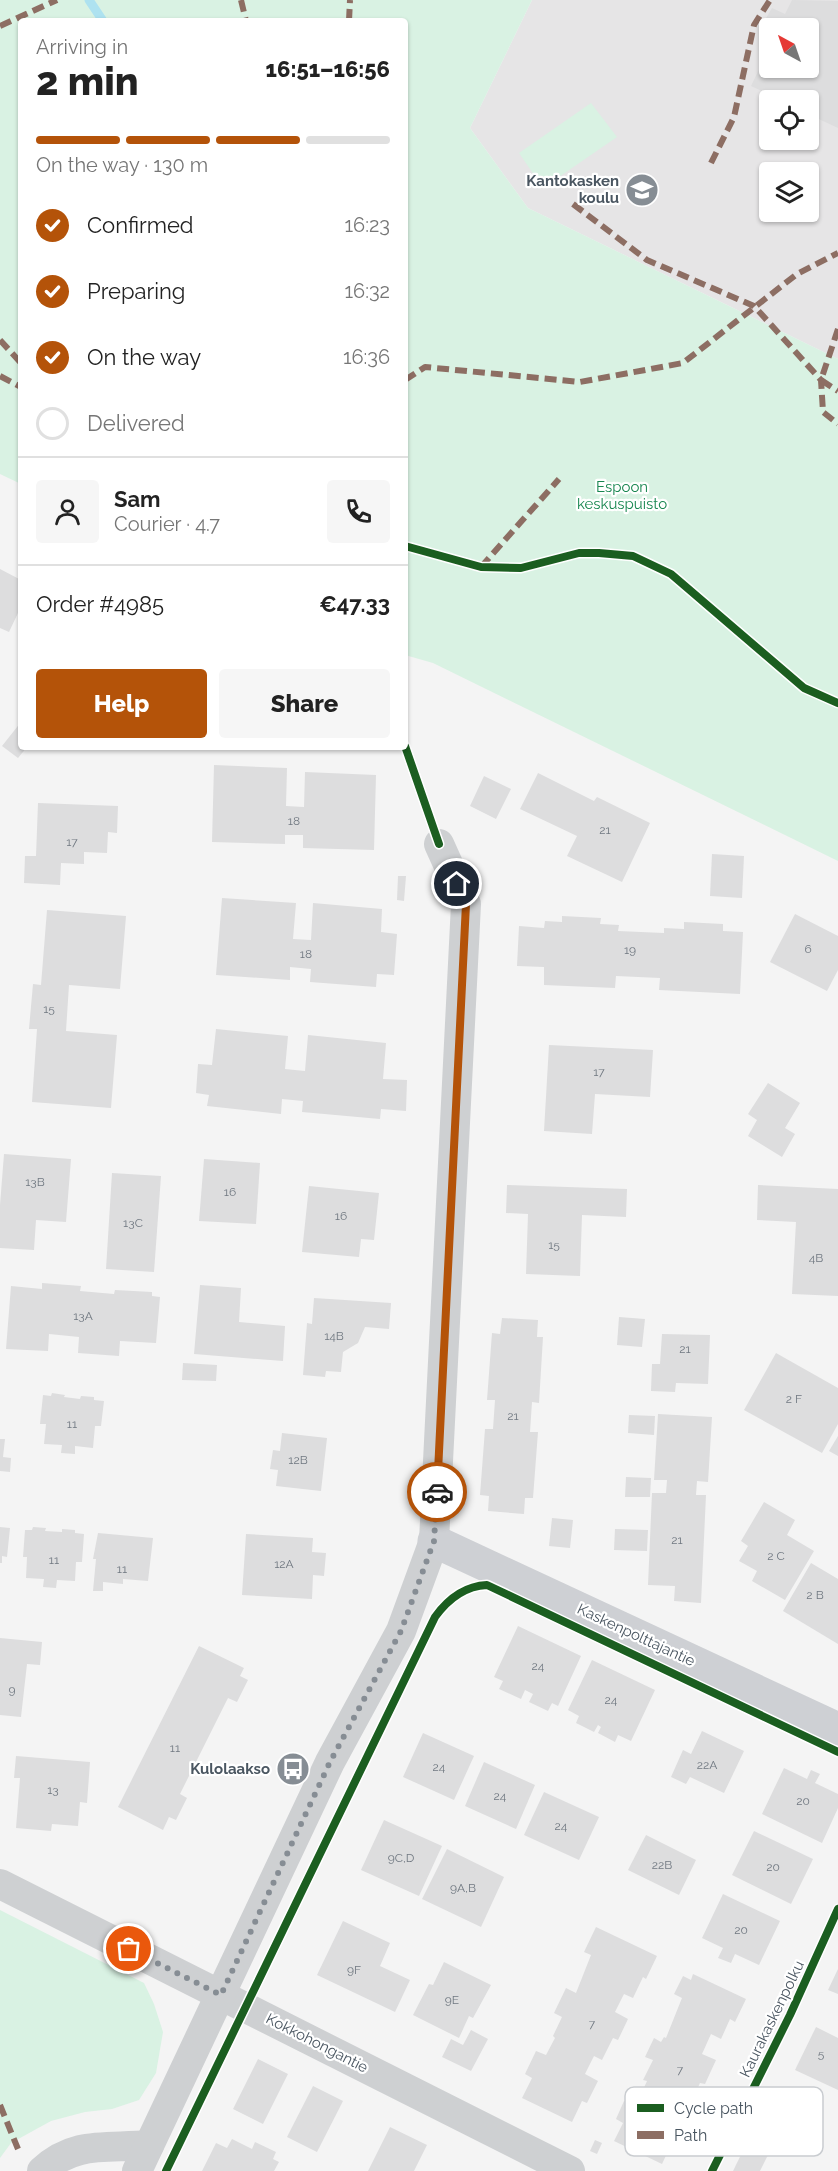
<!DOCTYPE html>
<meta charset="utf-8">
<style>
:root{--surface:#fff;--page:#f6f6f6;--text:#222;--muted:#767676;--line:#e0e0e0;--accent:#b45309}
body{margin:0;font-family:Raleway,sans-serif;background:var(--page);color:var(--text);height:100vh;display:flex;flex-direction:column;font-size:22px;white-space:nowrap}
*{box-sizing:border-box;margin:0}
p{font-size:20px;color:var(--muted)}
.icon{flex:none;width:33px;height:33px;fill:none;stroke:currentColor;stroke-width:2;stroke-linecap:round;stroke-linejoin:round}
.map{position:relative;flex:1;overflow:hidden}
.details{position:absolute;left:18px;top:18px;width:390px;height:732px;display:flex;flex-direction:column;background:var(--surface);border-radius:6px;box-shadow:0 2px 4px #0004}
.details>*{flex:none}
.needle{width:39px;rotate:320deg}
.fabs{position:absolute;left:759px;top:18px;display:grid;gap:12px}
.fabs a{display:grid;place-items:center;width:60px;height:60px;border-radius:6px;background:var(--surface);box-shadow:0 2px 4px #0004;font-size:30px}
.pin{position:absolute;display:grid;place-items:center;width:51px;height:51px;color:#fff;margin:-26px;border:3px solid #fff;border-radius:50%;box-shadow:0 2px 6px #0007}
.courier{position:absolute;display:grid;place-items:center;width:60px;height:60px;margin:-30px;border:4px solid #b45309;border-radius:50%;background:#fff;color:#222;box-shadow:0 2px 8px #0007}
.summary em{font-style:normal;font-weight:800}
.summary div{display:flex;flex-direction:column-reverse}
.summary{display:flex;align-items:center;justify-content:space-between;height:102px;padding:0 18px}
h1{font-size:39px;font-weight:800;line-height:45px}
.bar{display:grid;grid-template-columns:repeat(4,1fr);gap:9px 6px;align-content:center;height:72px;padding:0 18px}
.bar i{height:8px;border-radius:4px;background:var(--line)}
.bar .current{background:var(--accent)}
.bar p{grid-column:span 4}
.line{display:flex;align-items:center;gap:15px;padding:0 18px;border-top:2px solid var(--line)}
.line div{flex:1}
.round{display:grid;place-items:center;flex:none;width:63px;height:63px;border-radius:6px;background:var(--page)}
ol{padding:0 18px;list-style:none}
li{display:flex;align-items:center;gap:18px;height:66px}
li p{margin-inline-start:auto}
li .icon{padding:6px;border-radius:50%;background:var(--accent);color:#fff;stroke-width:4}
li:last-child{color:var(--muted)}
li i{width:33px;height:33px;border:3px solid var(--line);border-radius:50%}
.button{display:flex;gap:12px;margin-top:auto;padding:12px 18px}
.button a{flex:1;height:69px;border-radius:6px;background:var(--accent);color:#fff;font-size:24px;font-weight:800;line-height:69px;text-align:center}
.button a+a{background:var(--page);color:var(--text)}
.map>svg:first-child{display:block}
.education{fill:#e6e5e6;fill-rule:evenodd}
.green{fill:#d9f2e3}
.lines{fill:none;stroke-linecap:round;stroke-linejoin:round}
.stream{stroke:#aee2f0;stroke-width:9}
.building{fill:#ddddde}
.street{stroke:#ced0d2;stroke-width:30}
.secondary{stroke:#ced0d4;stroke-width:33}
.quiet{stroke:#8d6e63;stroke-width:6;stroke-dasharray:12 6;stroke-linecap:butt}
.cycleway-casing{stroke:#fff;stroke-width:11}
.cycleway{stroke:#1b5e20;stroke-width:8}
.done{stroke:#868d94;stroke-width:6;stroke-dasharray:0 10.8}
.route{stroke:#b45309;stroke-width:8}
.labels{text-anchor:middle;dominant-baseline:central;stroke-width:4.5;stroke-linejoin:round;paint-order:stroke}
.number-label{font-size:12px;fill:#707881}
.poi-label{font-size:15px;font-weight:bold;fill:#4a5661;stroke:#fff;text-anchor:end}
.park-label{font-size:15px;fill:#17864f;stroke:#fff}
.street-label{font-size:15px;fill:#4a5661;stroke:#fff}
.key{fill:#fff;stroke:#c9ccd0;stroke-width:1.5}
.key-label{font-size:16px;fill:#4a5661}
</style>
<div class="map">
<svg width="838" height="2171" viewBox="0 0 838 2171">
<rect width="100%" height="100%" fill="#f4f4f4"/>
<path class="education" d="M532 0H838V359L528 208 470 128ZM770 28H808V68H770ZM770 100H808V140H770ZM770 172H808V212H770Z"/>
<g class="green">
<polygon points="0,0 532,0 470,128 528,208 838,359 838,861 433,663 405,655 405,21 21,21 21,484 0,474"/>
<polygon points="591,103 617,137 543,188 519,153"/>
<polygon points="0,1910 144,1983 154,2004 163,2032 156,2073 139,2100 112,2109 85,2112 51,2121 11,2143 0,2158"/>
</g>
<g class="lines">
<polyline class="stream" points="89,0 103,21"/>
</g>
<g class="building">
<polygon points="792,0 838,1 838,128 808,114 808,100 781,100 751,86 770,47 770,68 808,68 808,28 778,28 779,27 765,20 772,8 785,14"/>
<polygon points="0,569 21,580 21,614 18,613 9,632 0,628"/>
<polygon points="21,722 21,747 27,747 18,758 2,746"/>
<polygon points="214,765 287,768 286,806 304,807 305,772 376,775 374,850 303,848 303,835 285,835 285,844 212,842"/>
<polygon points="538,773 594,801 597,797 650,823 622,882 567,856 577,836 520,809"/>
<polygon points="484,776 511,789 496,819 470,806"/>
<polygon points="38,803 118,806 117,833 108,832 107,853 84,852 84,864 61,863 60,885 24,883 25,856 36,856"/>
<polygon points="712,854 744,856 742,898 710,896"/>
<polygon points="398,876 406,876 404,901 397,900"/>
<polygon points="222,898 296,903 293,939 311,940 313,903 382,909 381,932 397,934 394,975 377,974 376,987 310,982 311,969 290,967 290,980 216,975"/>
<polygon points="47,910 126,916 120,989 69,985 66,1031 117,1035 111,1108 32,1102 37,1029 29,1029 33,984 41,985"/>
<polygon points="795,914 838,936 838,970 827,991 770,962"/>
<polygon points="562,916 601,918 600,924 619,925 618,931 664,933 664,928 684,929 684,922 723,924 723,931 743,932 740,994 659,990 660,978 616,976 615,988 544,985 544,967 517,966 519,926 544,928 545,921 562,922"/>
<polygon points="216,1029 288,1036 285,1069 305,1071 308,1035 386,1043 383,1079 407,1080 406,1111 381,1109 380,1119 302,1112 303,1101 282,1099 281,1114 207,1106 209,1095 196,1093 198,1064 212,1065"/>
<polygon points="549,1045 653,1050 650,1097 595,1094 592,1134 544,1131"/>
<polygon points="768,1083 800,1103 785,1128 795,1134 782,1157 748,1136 757,1120 748,1114"/>
<polygon points="4,1154 71,1159 66,1222 36,1220 34,1250 0,1248 0,1205"/>
<polygon points="204,1159 260,1163 256,1224 199,1221"/>
<polygon points="112,1173 161,1176 154,1272 106,1269"/>
<polygon points="507,1185 627,1189 626,1217 582,1215 580,1276 526,1274 528,1214 506,1213"/>
<polygon points="758,1185 838,1189 838,1296 792,1294 796,1222 757,1220"/>
<polygon points="309,1186 379,1193 374,1240 361,1239 359,1257 302,1252"/>
<polygon points="42,1283 81,1286 80,1291 114,1294 115,1290 152,1292 152,1296 160,1297 156,1343 120,1341 119,1356 78,1353 79,1337 49,1334 48,1351 6,1349 11,1286 42,1289"/>
<polygon points="200,1285 241,1288 239,1322 285,1326 283,1361 194,1354"/>
<polygon points="314,1298 391,1303 389,1329 365,1327 358,1343 343,1352 341,1372 326,1371 325,1377 303,1375 307,1323 312,1324"/>
<polygon points="619,1317 645,1319 642,1347 617,1345"/>
<polygon points="502,1318 538,1320 537,1337 543,1337 539,1403 532,1402 530,1432 538,1432 533,1498 525,1498 524,1514 488,1511 489,1496 480,1495 485,1429 493,1429 495,1400 487,1400 492,1333 500,1334"/>
<polygon points="662,1334 710,1335 708,1384 676,1383 675,1392 651,1391 652,1364 660,1364"/>
<polygon points="776,1353 838,1388 838,1424 822,1453 744,1410"/>
<polygon points="183,1363 217,1365 216,1381 182,1380"/>
<polygon points="52,1393 65,1395 64,1397 80,1399 81,1396 94,1397 94,1400 104,1401 101,1426 95,1426 93,1448 75,1446 75,1454 61,1453 62,1445 44,1444 46,1424 40,1424 43,1395 51,1396"/>
<polygon points="658,1414 712,1417 708,1482 697,1481 696,1495 706,1495 701,1603 674,1601 675,1586 648,1585 652,1493 666,1493 667,1480 654,1480"/>
<polygon points="629,1415 655,1416 654,1435 628,1433"/>
<polygon points="282,1433 327,1438 321,1491 276,1486 278,1470 270,1469 273,1450 280,1451"/>
<polygon points="838,1436 838,1456 829,1451"/>
<polygon points="0,1439 5,1439 3,1457 11,1458 10,1472 0,1471"/>
<polygon points="626,1477 651,1478 650,1497 625,1497"/>
<polygon points="764,1502 795,1520 787,1535 814,1551 785,1600 752,1581 757,1571 739,1561 748,1546 741,1541"/>
<polygon points="552,1518 573,1520 570,1548 549,1546"/>
<polygon points="0,1527 10,1528 7,1557 2,1556 2,1563 0,1563"/>
<polygon points="33,1527 46,1528 45,1531 62,1532 62,1529 75,1530 75,1533 84,1534 82,1562 76,1562 75,1581 57,1580 56,1588 43,1587 44,1579 26,1578 27,1557 23,1557 25,1530 32,1530"/>
<polygon points="615,1529 648,1530 647,1551 614,1550"/>
<polygon points="98,1533 153,1538 148,1581 123,1579 123,1584 103,1582 103,1591 93,1591 96,1559 93,1559"/>
<polygon points="246,1534 313,1538 312,1552 326,1553 324,1576 313,1575 312,1599 242,1595"/>
<polygon points="811,1563 838,1579 838,1644 783,1611"/>
<polygon points="518,1626 581,1656 558,1706 552,1703 548,1711 529,1702 533,1694 525,1690 521,1699 499,1689 503,1681 494,1677"/>
<polygon points="0,1638 42,1642 40,1665 27,1664 21,1717 0,1715"/>
<polygon points="199,1646 244,1668 240,1676 248,1680 237,1702 228,1698 180,1794 187,1798 176,1820 169,1817 163,1830 118,1807"/>
<polygon points="592,1660 655,1690 631,1741 618,1735 615,1742 598,1733 601,1727 598,1725 594,1732 576,1723 579,1716 568,1710"/>
<polygon points="702,1731 744,1751 724,1793 690,1777 686,1784 671,1777 683,1750 691,1754"/>
<polygon points="423,1733 474,1756 454,1800 403,1777"/>
<polygon points="16,1756 90,1762 87,1803 80,1802 78,1826 52,1824 51,1831 16,1828 20,1778 14,1778"/>
<polygon points="484,1762 535,1785 516,1829 465,1806"/>
<polygon points="784,1768 807,1779 811,1770 820,1774 815,1783 838,1794 838,1808 822,1843 762,1814"/>
<polygon points="544,1792 599,1817 579,1860 524,1835"/>
<polygon points="384,1820 442,1846 419,1896 361,1870"/>
<polygon points="754,1831 813,1859 791,1904 732,1875"/>
<polygon points="646,1835 696,1860 679,1895 628,1870"/>
<polygon points="447,1849 504,1877 481,1927 422,1899"/>
<polygon points="723,1894 780,1921 759,1965 735,1954 731,1963 718,1958 723,1948 702,1938"/>
<polygon points="343,1921 390,1943 380,1966 410,1980 395,2012 317,1975"/>
<polygon points="596,1927 657,1956 646,1979 643,1977 633,1998 624,1994 615,2012 628,2019 618,2040 613,2038 602,2060 594,2056 585,2074 598,2081 587,2103 582,2101 572,2122 522,2098 532,2078 525,2074 536,2051 546,2055 555,2038 553,2036 562,2017 554,2013 566,1988 576,1993 591,1955 584,1952"/>
<polygon points="444,1962 491,1985 473,2018 469,2016 459,2038 413,2015 429,1984 433,1985"/>
<polygon points="838,1969 838,1994 828,1990"/>
<polygon points="693,1974 746,1999 735,2022 730,2019 721,2039 711,2034 702,2054 716,2060 705,2084 700,2083 691,2102 683,2098 674,2118 687,2124 675,2149 670,2147 662,2164 614,2141 623,2123 616,2119 624,2101 632,2104 634,2099 638,2101 647,2081 643,2080 653,2060 645,2057 654,2038 661,2042 664,2037 666,2038 682,1998 674,1994 683,1976 691,1980"/>
<polygon points="816,2027 838,2038 838,2090 795,2070"/>
<polygon points="471,2030 488,2039 471,2071 442,2057 451,2039 463,2045"/>
<polygon points="258,2059 288,2074 263,2124 233,2109"/>
<polygon points="313,2086 343,2101 317,2152 287,2137"/>
<polygon points="764,2108 786,2119 760,2171 733,2171"/>
<polygon points="390,2127 427,2145 414,2171 368,2171"/>
<polygon points="232,2139 252,2149 255,2142 276,2152 273,2159 279,2162 274,2171 202,2171 216,2143 227,2148"/>
<polygon points="595,2140 602,2143 597,2154 590,2151"/>
</g>
<g class="lines">
<g class="street">
<polyline points="0,1884 570,2171"/>
<path d="M42 2171C75 2140 108 2149 149 2145"/>
<polyline points="137,2171 330,1762 401,1631 434,1541 466,904 439,844"/>
</g>
<polyline class="secondary" points="434,1541 838,1729"/>
<g class="quiet">
<polyline points="241,0 246,21"/>
<polyline points="349,21 350,0"/>
<polyline points="0,26 57,0"/>
<polyline points="711,163 734,117 754,25 770,0"/>
<polyline points="573,204 647,260 754,306 821,380 823,412 838,424"/>
<polyline points="838,329 821,380 838,391"/>
<polyline points="0,340 21,363"/>
<polyline points="0,376 21,387"/>
<polyline points="405,380 425,367 580,382 683,363 797,274 838,253"/>
<polyline points="481,567 559,479"/>
<polyline points="0,2105 18,2149"/>
</g>
<defs>
<g id="cycleway">
<polyline points="405,546 481,567 521,568 579,553 599,553 633,556 671,574 804,688 838,703"/>
<polyline points="405,746 439,844"/>
<path d="M166 2171 435 1617C448 1599 465 1586 487 1585L838 1752"/>
<polyline points="712,2171 790,2015 838,1909"/>
</g>
</defs>
<use href="#cycleway" class="cycleway-casing"/>
<use href="#cycleway" class="cycleway"/>
</g>
<g class="lines">
<polyline class="done" points="129,1949 221,1995 330,1762 401,1631 434,1541 437,1492"/>
<polyline class="route" points="437,1492 466,904 457,884"/>
</g>
<defs>
<symbol id="school-disc" viewBox="-11 -11 22 22"><circle r="9.5" fill="#868d94" stroke="#fff"/><path d="M0-5L7-2L0 1L-7-2ZM-4 1L0 2.5L4 1V4Q0 6-4 4Z" fill="#fff"/></symbol>
<symbol id="bus-disc" viewBox="-11 -11 22 22"><circle r="9.5" fill="#868d94" stroke="#fff"/><path d="M-5-6H5V4H4V6H2V4H-2V6H-4V4H-5ZM-3.5-4V0h7V-4ZM-3.5 1.2v1.5H-2V1.2ZM2 1.2v1.5H3.5V1.2Z" fill="#fff"/></symbol>
</defs>
<g fill-rule="evenodd">
<use href="#school-disc" x="623" y="171" width="38" height="38"/>
<use href="#bus-disc" x="274" y="1750" width="38" height="38"/>
</g>
<g class="labels">
<g class="number-label">
<text x="294" y="821">18</text>
<text x="605" y="830">21</text>
<text x="72" y="842">17</text>
<text x="808" y="949">6</text>
<text x="630" y="950">19</text>
<text x="306" y="954">18</text>
<text x="49" y="1009">15</text>
<text x="599" y="1072">17</text>
<text x="35" y="1182">13B</text>
<text x="230" y="1192">16</text>
<text x="341" y="1216">16</text>
<text x="133" y="1223">13C</text>
<text x="554" y="1245">15</text>
<text x="816" y="1258">4B</text>
<text x="83" y="1316">13A</text>
<text x="334" y="1336">14B</text>
<text x="685" y="1349">21</text>
<text x="794" y="1399">2 F</text>
<text x="513" y="1416">21</text>
<text x="72" y="1424">11</text>
<text x="298" y="1460">12B</text>
<text x="677" y="1540">21</text>
<text x="776" y="1556">2 C</text>
<text x="54" y="1560">11</text>
<text x="284" y="1564">12A</text>
<text x="122" y="1569">11</text>
<text x="815" y="1595">2 B</text>
<text x="538" y="1666">24</text>
<text x="12" y="1690">9</text>
<text x="611" y="1700">24</text>
<text x="175" y="1748">11</text>
<text x="707" y="1765">22A</text>
<text x="439" y="1767">24</text>
<text x="53" y="1790">13</text>
<text x="500" y="1796">24</text>
<text x="803" y="1801">20</text>
<text x="561" y="1826">24</text>
<text x="401" y="1858">9C,D</text>
<text x="662" y="1865">22B</text>
<text x="773" y="1867">20</text>
<text x="463" y="1888">9A,B</text>
<text x="741" y="1930">20</text>
<text x="354" y="1970">9F</text>
<text x="452" y="2000">9E</text>
<text x="592" y="2024">7</text>
<text x="821" y="2054">5</text>
<text x="680" y="2070">7</text>
</g>
<g class="poi-label">
<text x="619" y="181">Kantokasken<tspan x="619" dy="17">koulu</tspan></text>
<text x="270" y="1769">Kulolaakso</text>
</g>
<g class="park-label">
<text x="622" y="487">Espoon<tspan x="622" dy="17">keskuspuisto</tspan></text>
</g>
<g class="street-label">
<text transform="translate(636 1635) rotate(25)">Kaskenpolttajantie</text>
<text transform="translate(772 2019) rotate(-64)">Kaurakaskenpolku</text>
<text transform="translate(317 2043) rotate(27)">Kokkohongantie</text>
</g>
</g>
<rect x="625" y="2087" width="198" height="69" rx="9" class="key"/>
<rect x="637" y="2104" width="27" height="8" fill="#1b5e20"/>
<rect x="637" y="2131" width="27" height="8" fill="#8d6e63"/>
<g class="key-label">
<text x="674" y="2114">Cycle path</text>
<text x="674" y="2141">Path</text>
</g>
</svg>
<div class="fabs">
<a><svg class="needle" viewBox="-14 -14 28 28"><path d="M0-13l5 13h-10z" fill="#e53935"/><path d="M0 13l5-13h-10z" fill="#767676"/></svg></a>
<a><svg class="icon" aria-label="locate" viewBox="0 0 24 24"><circle cx="12" cy="12" r="6"/><path d="M12 2v4M12 18v4M2 12h4M18 12h4"/></svg></a>
<a><svg class="icon" aria-label="layers" viewBox="0 0 24 24"><path d="M12 4l9 5-9 5-9-5zM3 14l9 5 9-5"/></svg></a>
</div>
<div class="pin" style="left:129px;top:1949px;background:#ea580c"><svg class="icon" aria-label="bag" viewBox="0 0 24 24"><path d="M5 8h14l-1 12H6zM9 8a3 3 0 0 1 6 0"/></svg></div>
<div class="pin" style="left:457px;top:884px;background:#1f2937"><svg class="icon" aria-label="home" viewBox="0 0 24 24"><path d="M3 11l9-7 9 7M6 9v11h12V9"/></svg></div>
<div class="courier" style="left:437px;top:1492px"><svg class="icon" aria-label="car" viewBox="0 0 24 24"><path d="M5 17H2v-5l4-1 3-4h7l3 4 3 1v5h-3M9 17h6M6 11h13"/><circle cx="7" cy="17" r="2"/><circle cx="17" cy="17" r="2"/></svg></div>
<section class="details">
<div class="summary"><div><h1>2 min</h1><p>Arriving in</p></div><em>16:51–16:56</em></div>
<div class="bar"><i class="current"></i><i class="current"></i><i class="current"></i><i></i><p>On the way · 130 m</p></div>
<ol>
<li><svg class="icon" aria-label="check" viewBox="0 0 24 24"><path d="M5 12l5 5 9-10"/></svg>Confirmed<p>16:23</p></li>
<li><svg class="icon" aria-label="check" viewBox="0 0 24 24"><path d="M5 12l5 5 9-10"/></svg>Preparing<p>16:32</p></li>
<li><svg class="icon" aria-label="check" viewBox="0 0 24 24"><path d="M5 12l5 5 9-10"/></svg>On the way<p>16:36</p></li>
<li><i></i>Delivered</li>
</ol>
<div class="line" style="height:108px"><a class="round"><svg class="icon" aria-label="person" viewBox="0 0 24 24"><circle cx="12" cy="8" r="4"/><path d="M4 21q1-7 8-7t8 7"/></svg></a><div><b>Sam</b><p>Courier · 4.7</p></div><a class="round"><svg class="icon" aria-label="phone" viewBox="0 0 24 24"><path d="M5 4h4l2 5-3 2q2 4 5 5l2-3 5 2v4C11 20 4 13 5 4z"/></svg></a></div>
<div class="line" style="height:78px"><div>Order #4985</div><b>€47.33</b></div>
<div class="button"><a>Help</a><a>Share</a></div>
</section>
</div>
